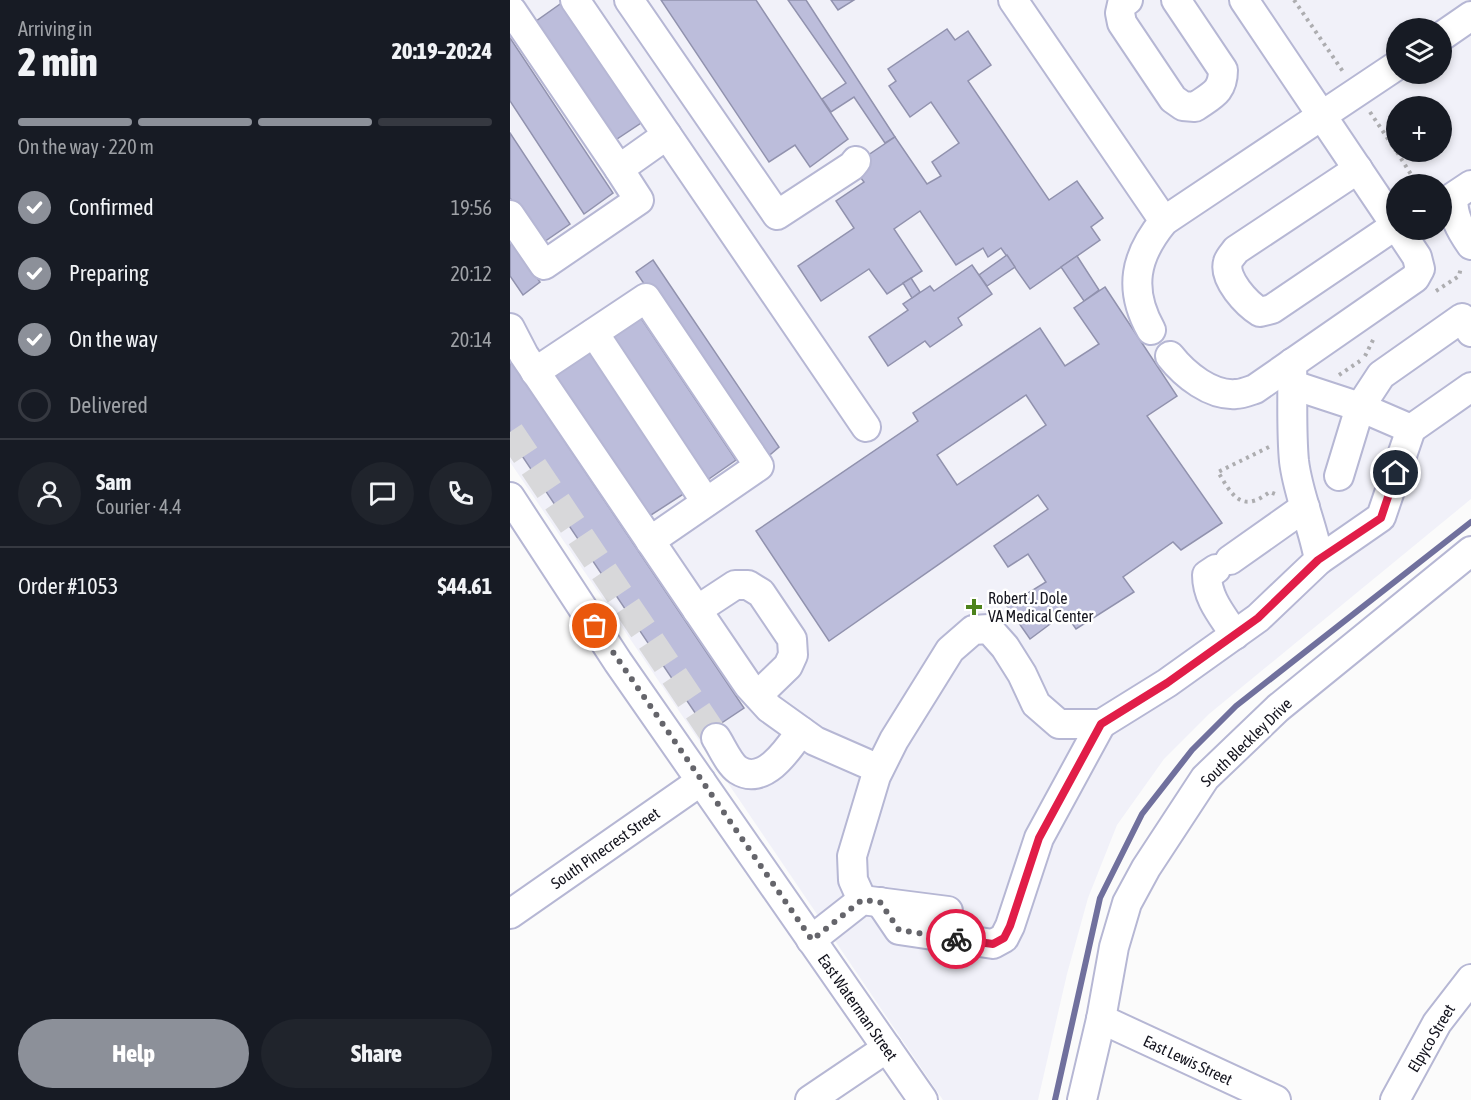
<!DOCTYPE html>
<meta charset="utf-8">
<style>
:root{--surface:#171b24;--page:#20242c;--text:#f1f3f6;--muted:#9ea1a6;--line:#363941;--accent:#8c9099}
body{margin:0;font-family:"Asap Condensed",sans-serif;background:var(--page);color:var(--text);height:100vh;display:flex;flex-direction:column;font-size:22px;white-space:nowrap}
*{box-sizing:border-box;margin:0}
p{font-size:20px;color:var(--muted)}
.icon{flex:none;width:33px;height:33px;fill:none;stroke:currentColor;stroke-width:2;stroke-linecap:round;stroke-linejoin:round}
.map{position:relative;flex:1;overflow:hidden}
.drawer{display:flex;flex-direction:column;background:var(--surface);width:510px}
.drawer>*{flex:none}
.controls{position:absolute;left:876px;top:18px;display:grid;gap:12px}
.controls a{display:grid;place-items:center;width:66px;height:66px;border-radius:50%;background:var(--surface);box-shadow:0 3px 9px #0003;font-size:30px}
.pin{position:absolute;display:grid;place-items:center;width:51px;height:51px;color:#fff;margin:-26px;border:3px solid #fff;border-radius:50%;box-shadow:0 2px 6px #0007}
.courier{position:absolute;display:grid;place-items:center;width:60px;height:60px;margin:-30px;border:4px solid #e11d48;border-radius:50%;background:#fff;color:#222;box-shadow:0 2px 8px #0007}
.overview em{font-style:normal;font-weight:800}
.overview div{display:flex;flex-direction:column-reverse}
.overview{display:flex;align-items:center;justify-content:space-between;height:102px;padding:0 18px}
h1{font-size:39px;font-weight:800;line-height:45px}
.bar{display:grid;grid-template-columns:repeat(4,1fr);gap:9px 6px;align-content:center;height:72px;padding:0 18px}
.bar i{height:8px;border-radius:4px;background:var(--line)}
.bar .selected{background:var(--accent)}
.bar p{grid-column:span 4}
.line{display:flex;align-items:center;gap:15px;padding:0 18px;border-top:2px solid var(--line)}
.line div{flex:1}
.round{display:grid;place-items:center;flex:none;width:63px;height:63px;border-radius:32px;background:var(--page)}
ol{padding:0 18px;list-style:none}
li{display:flex;align-items:center;gap:18px;height:66px}
li p{margin-inline-start:auto}
li .icon{padding:6px;border-radius:50%;background:var(--accent);color:#fff;stroke-width:4}
li:last-child{color:var(--muted)}
li i{width:33px;height:33px;border:3px solid var(--line);border-radius:50%}
.cta{display:flex;gap:12px;margin-top:auto;padding:12px 18px}
.cta a{flex:1;height:69px;border-radius:36px;background:var(--accent);color:#fff;font-size:24px;font-weight:800;line-height:69px;text-align:center}
.cta a+a{background:var(--page);color:var(--text)}
main{display:flex;flex:1;min-height:0}
.map>svg:first-child{display:block}
.built{fill:#f1f1f9;fill-rule:evenodd}
.lines{fill:none;stroke-linecap:round;stroke-linejoin:round}
.stream{stroke:#70709d;stroke-width:6}
.building{fill:#bcbddb;stroke:#9192ae;stroke-width:1.5;fill-rule:evenodd}
.minor-tunnel{stroke:#d8d8da;stroke-width:28;stroke-dasharray:28 14;stroke-linecap:butt}
.minor-casing{stroke:#b6b7d4;stroke-width:32}
.path{stroke:#adadb0;stroke-width:4;stroke-dasharray:3 4.5;stroke-linecap:butt}
.minor{stroke:#fff;stroke-width:28}
.done{stroke:#65656b;stroke-width:6;stroke-dasharray:0 10.8}
.route{stroke:#e11d48;stroke-width:8}
.poi-dot{fill:#4d831c;stroke:#fff;stroke-width:2}
.labels{text-anchor:middle;dominant-baseline:central;stroke-width:5;stroke-linejoin:round;paint-order:stroke}
.poi-label{font-size:16px;fill:#14141e;stroke:#fff;text-anchor:start}
.street-label{font-size:16px;fill:#14141e;stroke:#fff}
</style>
<main>
<section class="drawer">
<div class="overview"><div><h1>2 min</h1><p>Arriving in</p></div><em>20:19–20:24</em></div>
<div class="bar"><i class="selected"></i><i class="selected"></i><i class="selected"></i><i></i><p>On the way · 220 m</p></div>
<ol>
<li><svg class="icon" aria-label="check" viewBox="0 0 24 24"><path d="M5 12l5 5 9-10"/></svg>Confirmed<p>19:56</p></li>
<li><svg class="icon" aria-label="check" viewBox="0 0 24 24"><path d="M5 12l5 5 9-10"/></svg>Preparing<p>20:12</p></li>
<li><svg class="icon" aria-label="check" viewBox="0 0 24 24"><path d="M5 12l5 5 9-10"/></svg>On the way<p>20:14</p></li>
<li><i></i>Delivered</li>
</ol>
<div class="line" style="height:108px"><a class="round"><svg class="icon" aria-label="person" viewBox="0 0 24 24"><circle cx="12" cy="8" r="4"/><path d="M4 21q1-7 8-7t8 7"/></svg></a><div><b>Sam</b><p>Courier · 4.4</p></div><a class="round"><svg class="icon" aria-label="chat" viewBox="0 0 24 24"><path d="M4 5h16v11H9l-5 4z"/></svg></a><a class="round"><svg class="icon" aria-label="phone" viewBox="0 0 24 24"><path d="M5 4h4l2 5-3 2q2 4 5 5l2-3 5 2v4C11 20 4 13 5 4z"/></svg></a></div>
<div class="line" style="height:78px"><div>Order #1053</div><b>$44.61</b></div>
<div class="cta"><a>Help</a><a>Share</a></div>
</section>
<div class="map">
<svg width="961" height="1100" viewBox="0 0 961 1100">
<rect width="100%" height="100%" fill="#fbfbfb"/>
<path class="built" d="M0 0H961V499L699 714 654 759 607 825 578 898 557 974 528 1100H433L0 462ZM886 28H932V74H886ZM886 106H932V152H886ZM886 184H932V230H886Z"/>
<g class="lines">
<polyline class="stream" points="545,1100 590,898 632,814 682,750 726,706 961,522"/>
</g>
<g class="building">
<polygon points="151,0 246,0 338,139 300,167 285,145 259,162"/>
<polygon points="278,0 296,0 385,137 375,143 344,97 321,112 312,99 336,83"/>
<polygon points="321,0 344,0 328,10"/>
<polygon points="53,2 131,123 101,143 22,24"/>
<polygon points="437,29 445,40 458,31 481,65 458,81 539,200 567,181 593,218 581,227 590,240 520,289 491,248 478,257 473,248 446,265 410,211 384,229 412,271 377,294 359,269 311,301 288,266 344,228 326,201 354,182 342,166 385,137 417,184 431,176 422,162 449,143 421,102 400,117 379,86 386,81 378,69"/>
<polygon points="0,38 103,193 74,214 0,101"/>
<polygon points="0,133 60,224 31,244 0,198"/>
<polygon points="0,238 30,282 13,295 0,276"/>
<polygon points="497,255 505,267 477,286 469,275"/>
<polygon points="567,256 589,290 574,301 551,267"/>
<polygon points="143,260 269,447 254,460 126,272"/>
<polygon points="462,265 482,294 448,318 452,325 420,347 415,341 378,366 359,337 398,310 393,304 420,286 424,291"/>
<polygon points="401,278 410,292 402,298 393,283"/>
<path d="M595 287 667 396 637 416 712 523 671 550 663 542 613 577 624 592 566 629 555 613 520 639 497 606 536 582 518 554 498 567 484 546 538 509 528 495 319 641 246 531 408 421 403 413 530 328 555 366 589 344 564 308ZM516 395 536 425 447 485 427 455Z"/>
<polygon points="125,309 226,460 196,481 95,329"/>
<polygon points="74,343 175,493 138,517 37,369"/>
<polygon points="0,360 234,708 198,732 0,438"/>
</g>
<g class="lines">
<polyline class="minor-tunnel" points="0,432 206,738"/>
<defs>
<g id="minor">
<polyline points="65,0 356,427"/>
<polyline points="119,0 267,215 342,166 346,161"/>
<polyline points="503,0 654,221"/>
<path d="M618 0 612 4 610 13 612 23 663 99 673 106 685 107C702 95 713 92 713 70L666 0"/>
<polyline points="734,0 886,226"/>
<polyline points="2,11 109,169"/>
<polyline points="932,36 961,16"/>
<path d="M848 169 726 250C724 253 719 258 718 262 713 279 737 304 750 312L762 309 886 225"/>
<path d="M961 185 943 197C943 217 950 229 961 245"/>
<polyline points="0,215 34,265 129,200 109,169 157,135"/>
<polyline points="0,328 14,355 238,685 259,708 305,741 369,769"/>
<path d="M641 330C618 289 625 256 654 221L886 66"/>
<polyline points="84,333 196,502"/>
<path d="M660 356C675 375 701 396 726 394 732 394 739 391 745 389L905 278 910 269 907 257 889 230"/>
<polyline points="25,372 136,298 249,466 140,541"/>
<polyline points="783,385 850,407 901,429 961,387"/>
<polyline points="829,476 850,407 871,375 952,318 961,332"/>
<polyline points="0,497 108,662 413,1100"/>
<polyline points="720,560 795,507"/>
<polyline points="809,560 871,517 901,429"/>
<path d="M706 569 697 575C697 599 713 616 725 635"/>
<polyline points="187,610 225,585 238,585 251,593 282,639 283,655 278,666 248,695"/>
<path d="M206 738C212 747 219 764 228 770 254 787 279 748 291 731"/>
<path d="M352 900 343 880 342 856 366 776 384 740 440 650 463 630 479 629 495 647 512 674 526 704 549 724H591L657 683 748 618 809 560C803 526 788 495 784 461 781 429 783 395 782 363"/>
<polyline points="370,902 389,930 483,944 494,938 500,926 529,838 591,724"/>
<polyline points="0,914 191,781"/>
<polyline points="301,940 352,900 438,911"/>
<polyline points="591,1019 766,1100"/>
<polyline points="300,1100 377,1048"/>
<polyline points="572,1100 591,1019 604,947 617,903 636,868 695,778 768,708 961,551"/>
<polyline points="885,1100 927,1023 961,979"/>
</g>
</defs>
<use href="#minor" class="minor-casing"/>
<g class="path">
<polyline points="784,0 834,73"/>
<polyline points="860,112 886,151"/>
<polyline points="887,152 907,184"/>
<polyline points="926,291 949,276 951,267"/>
<polyline points="855,356 865,336"/>
<polyline points="829,375 850,361"/>
<path d="M759 447 708 472C716 484 725 506 743 501 749 500 755 495 760 492L765 494"/>
</g>
<use href="#minor" class="minor"/>
</g>
<g class="lines">
<polyline class="done" points="85,626 302,940 352,900 370,902 389,930 446,939"/>
<polyline class="route" points="446,939 483,944 494,938 500,926 529,838 591,724 657,683 748,618 808,560 871,518 886,473"/>
</g>
<path class="poi-dot" d="M461 598h6v6h6v6h-6v6h-6v-6h-6v-6h6z"/>
<g class="labels">
<g class="poi-label">
<text x="478" y="598">Robert J. Dole<tspan x="478" dy="18">VA Medical Center</tspan></text>
</g>
<g class="street-label">
<text transform="translate(736 742) rotate(-44)">South Bleckley Drive</text>
<text transform="translate(95 848) rotate(-35)">South Pinecrest Street</text>
<text transform="translate(348 1007) rotate(55)">East Waterman Street</text>
<text transform="translate(921 1038) rotate(-59)">Elpyco Street</text>
<text transform="translate(678 1060) rotate(25)">East Lewis Street</text>
</g>
</g>
</svg>
<div class="controls">
<a><svg class="icon" aria-label="layers" viewBox="0 0 24 24"><path d="M12 4l9 5-9 5-9-5zM3 14l9 5 9-5"/></svg></a>
<a>+</a>
<a>−</a>
</div>
<div class="pin" style="left:85px;top:626px;background:#ea580c"><svg class="icon" aria-label="bag" viewBox="0 0 24 24"><path d="M5 8h14l-1 12H6zM9 8a3 3 0 0 1 6 0"/></svg></div>
<div class="pin" style="left:886px;top:473px;background:#1f2937"><svg class="icon" aria-label="home" viewBox="0 0 24 24"><path d="M3 11l9-7 9 7M6 9v11h12V9"/></svg></div>
<div class="courier" style="left:446px;top:939px"><svg class="icon" aria-label="bike" viewBox="0 0 24 24"><circle cx="6" cy="16" r="4"/><circle cx="18" cy="16" r="4"/><path d="M6 16l4-8h5l3 8M10 8l3 8H6M13 5h3"/></svg></div>
</div>
</main>
